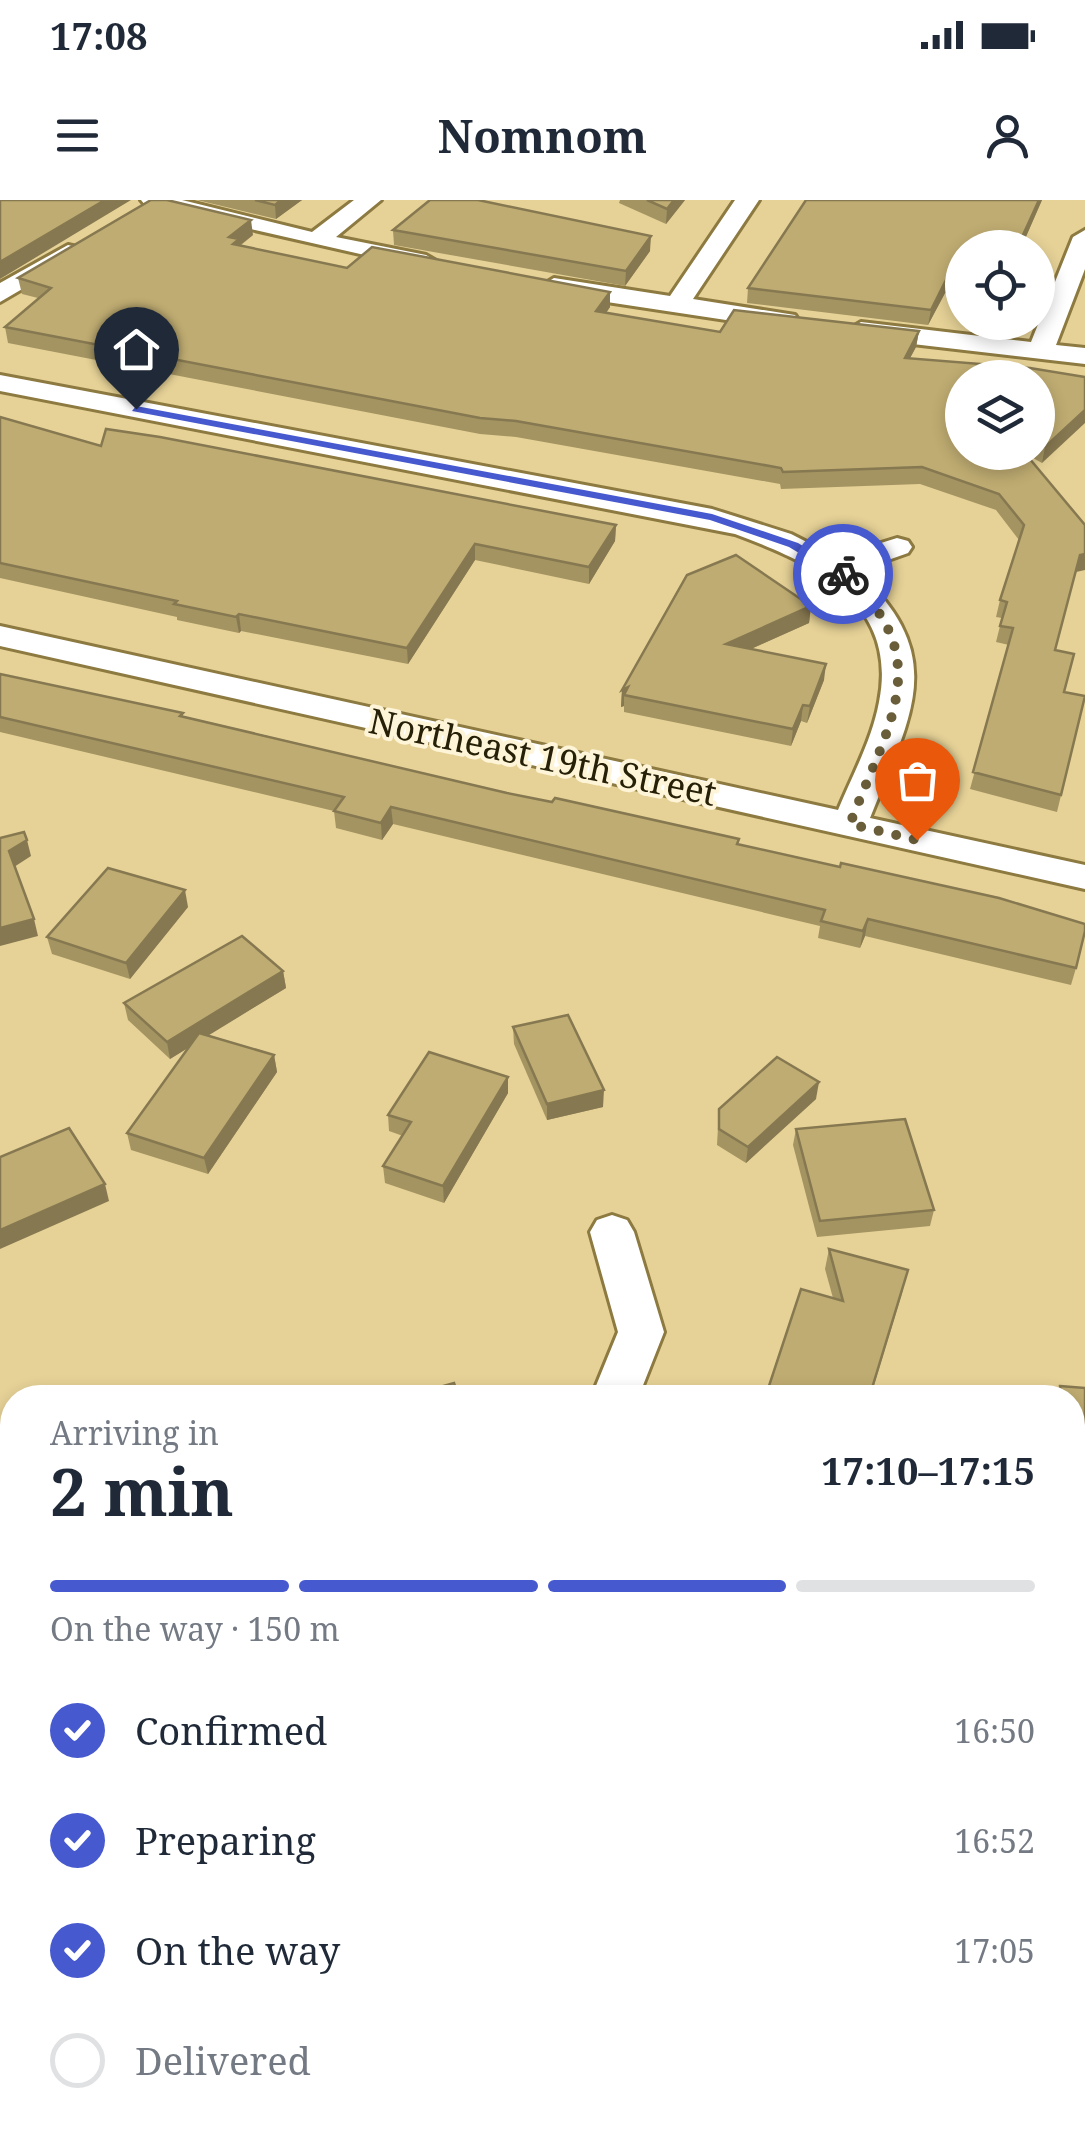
<!DOCTYPE html>
<meta charset="utf-8">
<style>
:root{--surface:#fff;--page:#f6f6f7;--text:#1f2937;--muted:#747a83;--line:#e0e1e3;--accent:#4759ce}
body{margin:0;font-family:"Noto Serif",serif;background:var(--page);color:var(--text);height:100vh;display:flex;flex-direction:column;font-size:38px;white-space:nowrap}
*{box-sizing:border-box;margin:0}
p{font-size:32px;color:var(--muted)}
.icon{flex:none;width:55px;height:55px;fill:none;stroke:currentColor;stroke-width:2;stroke-linecap:round;stroke-linejoin:round}
.map{position:relative;flex:1;overflow:hidden}
.sheet{position:absolute;left:0px;top:1185px;width:1085px;height:752px;display:flex;flex-direction:column;background:var(--surface);border-radius:40px 40px 0 0;box-shadow:0 5px 15px #0003}
.sheet>*{flex:none}
.buttons{position:absolute;left:945px;top:30px;display:grid;gap:20px}
.buttons a{display:grid;place-items:center;width:110px;height:110px;border-radius:50%;background:var(--surface);box-shadow:0 5px 15px #0003;font-size:50px}
.pin{position:absolute;display:grid;place-items:center;width:85px;height:85px;color:#fff;margin:-102px -42px;border-radius:50% 50% 50% 0;rotate:-45deg;box-shadow:0 0 10px #0007}
.pin .icon{rotate:45deg}
.courier{position:absolute;display:grid;place-items:center;width:100px;height:100px;margin:-50px;border:8px solid #4759ce;border-radius:50%;background:#fff;color:#222;box-shadow:0 2px 12px #0007}
.head em{font-style:normal;font-weight:700}
.head div{display:flex;flex-direction:column-reverse}
.head{display:flex;align-items:center;justify-content:space-between;height:170px;padding:0 50px}
h1{font-size:65px;font-weight:700;line-height:75px}
.bar{display:grid;grid-template-columns:repeat(4,1fr);gap:15px 10px;align-content:center;height:120px;padding:0 50px}
.bar i{height:12px;border-radius:8px;background:var(--line)}
.bar .selected{background:var(--accent)}
.bar p{grid-column:span 4}
ol{padding:0 50px;list-style:none}
li{display:flex;align-items:center;gap:30px;height:110px}
li p{margin-inline-start:auto}
li .icon{padding:10px;border-radius:50%;background:var(--accent);color:#fff;stroke-width:4}
li:last-child{color:var(--muted)}
li i{width:55px;height:55px;border:5px solid var(--line);border-radius:50%}
.status{display:flex;justify-content:space-between;align-items:center;height:70px;padding:0 50px;background:var(--surface);direction:ltr}
.status svg{height:28px;fill:currentColor}
header{display:flex;justify-content:space-between;align-items:center;height:130px;padding:0 50px;background:var(--surface);font-size:45px;font-weight:700}
.map>svg:first-child{display:block}
.lines{fill:none;stroke-linecap:round;stroke-linejoin:round}
.street-casing{stroke:#8d7a41;stroke-width:6}
.street{fill:#fff;fill-rule:evenodd}
.wall{fill:#a49462;fill-rule:evenodd}
.shaded-wall{fill:#867850}
.building{fill:#bfac72;stroke:#867850;stroke-width:2.5}
.route{fill:#4759ce}
.done{stroke:#6a5e3a;stroke-width:10;stroke-dasharray:0 18}
.labels{text-anchor:middle;dominant-baseline:central;stroke-width:8;stroke-linejoin:round;paint-order:stroke}
.street-label{font-size:35px;fill:#272008;stroke:#fef4d7}
</style>
<div class="status"><b>17:08</b><svg viewBox="0 0 49 12"><path d="M0 12V9h3v3zM5 12V6h3v6zM10 12V3h3v9zM15 12V0h3v12zM26 1h20v11H26zM47 4h2v5h-2z"/></svg></div>
<header><svg class="icon" aria-label="menu" viewBox="0 0 24 24"><path d="M4 6h16M4 12h16M4 18h16"/></svg>Nomnom<svg class="icon" aria-label="person" viewBox="0 0 24 24"><circle cx="12" cy="8" r="4"/><path d="M4 21q1-7 8-7t8 7"/></svg></header>
<div class="map">
<svg width="1085" height="1936" viewBox="0 0 1085 1936">
<rect width="100%" height="100%" fill="#e6d297"/>
<g class="lines">
<defs>
<g id="street">
<polygon points="141,0 182,0 312,32 354,0 381,0 336,37 426,55 438,62 426,69 145,5"/>
<polygon points="735,0 759,0 693,99 795,115 799,121 795,127 786,129 554,94 541,86 554,78 670,96"/>
<polygon points="1085,30 1085,69 1056,145 1085,148 1085,164 861,138 848,130 861,122 1031,142 1073,37"/>
<polygon points="68,45 77,47 80,52 77,57 0,102 0,83"/>
<path d="M0 175 712 309 791 334 836 357 897 338 908 341 912 347 908 353 857 371C951 457 910 516 870 618L1085 665V689L0 446V426L838 610C852 576 872 540 879 502 899 402 813 363 735 334L0 191Z"/>
<polygon points="612,1015 627,1020 634,1032 664,1132 638,1198 591,1198 618,1132 590,1032 597,1020"/>
<polygon points="0,1373 12,1375 12,1421 0,1419"/>
</g>
</defs>
<use href="#street" class="street-casing"/>
<use href="#street" class="street"/>
</g>
<g class="wall">
<polygon points="197,0 302,0 276,19"/>
<polygon points="620,0 685,0 666,24 619,3"/>
<polygon points="806,0 1042,0 1021,48 962,48 962,96 945,93 928,125 747,103 748,88"/>
<polygon points="393,30 650,51 625,86 394,45"/>
<path d="M253 35 240 46 347 68 610 107 606 113 720 132 919 131 916 147 910 158 1085 177 1042 263 1024 253 1076 372 1055 450 1064 492 1085 496 1057 612 970 589 1009 445 996 442 1002 418 996 417 1000 400 1019 340 996 310 920 284 781 289 780 284 516 237 480 234 8 143 5 127 38 98 22 94 18 78ZM1038 178V252H962Z"/>
<polygon points="0,217 101,246 616,325 615,341 589,384 475,360 408,464 241,431 239,433 177,420 177,417 0,378"/>
<polygon points="811,406 809,423 751,449 824,480 807,523 801,521 791,546 624,512 624,506 621,507 622,490"/>
<polygon points="0,474 183,513 183,516 507,593 738,644 1076,768 1071,785 865,736 860,748 818,738 820,726 393,624 382,640 336,628 334,611 0,532"/>
<polygon points="188,707 130,779 52,754 47,737"/>
<polygon points="283,771 286,788 208,835 274,855 277,872 208,974 131,950 127,933 189,847 170,859 128,820 124,803"/>
<polygon points="513,827 603,907 547,920 514,844"/>
<polygon points="508,877 508,893 444,1003 385,983 383,966 403,936 389,931 388,915"/>
<polygon points="816,899 746,963 717,945 719,909"/>
<polygon points="796,929 934,1010 930,1026 817,1037 793,945"/>
<polygon points="829,1049 903,1090 870,1198 833,1098 825,1069"/>
<polygon points="1060,1186 1085,1188 1085,1306 1072,1305 1072,1198 1055,1198"/>
<polygon points="12,1695 12,1726 3,1712"/>
<polygon points="950,1925 1072,1925 1085,1936 956,1936"/>
</g>
<g class="shaded-wall">
<polygon points="105,0 131,0 0,79 0,62"/>
<polygon points="281,0 302,0 276,19 275,5"/>
<polygon points="674,0 685,0 666,24 667,9"/>
<polygon points="1039,0 1042,0 1021,48 1017,48"/>
<polygon points="251,20 253,35 240,45 241,54 229,37"/>
<polygon points="651,36 650,51 625,86 626,71"/>
<polygon points="947,78 945,93 928,125 931,110"/>
<polygon points="610,92 610,107 596,127 596,111"/>
<polygon points="919,131 916,147 902,173 905,158"/>
<polygon points="1085,210 1085,223 1042,263 1045,247"/>
<polygon points="616,325 615,341 589,384 589,367"/>
<polygon points="475,344 475,360 408,464 407,448"/>
<polygon points="1085,354 1085,370 1076,372 1080,355"/>
<polygon points="811,406 809,423 724,461 726,444"/>
<polygon points="239,414 241,431 239,433 236,417"/>
<polygon points="826,464 824,480 807,523 810,506"/>
<polygon points="628,487 624,495 624,506 621,507 622,490"/>
<polygon points="803,505 801,521 791,546 793,529"/>
<polygon points="391,607 393,624 382,640 381,623"/>
<polygon points="27,640 31,656 14,667 9,651"/>
<polygon points="185,690 188,707 130,779 126,763"/>
<polygon points="34,719 38,736 0,746 0,728"/>
<polygon points="868,719 865,736 860,748 863,731"/>
<polygon points="283,771 286,788 170,859 167,842"/>
<polygon points="274,855 277,872 208,974 204,958"/>
<polygon points="508,877 508,893 444,1003 443,986"/>
<polygon points="819,882 816,899 746,963 748,947"/>
<polygon points="604,890 603,907 547,920 547,904"/>
<polygon points="105,984 109,1001 0,1049 0,1030"/>
<polygon points="11,1509 12,1512 12,1542 0,1564 0,1528"/>
</g>
<g class="building">
<polygon points="0,0 105,0 0,62"/>
<polygon points="151,0 167,0 251,20 229,37 239,39 233,44 347,68 372,47 610,92 596,111 720,132 734,110 919,131 905,158 1030,168 1085,177 1085,210 1045,247 1038,242 1038,178 962,178 962,252 1024,252 1085,325 1085,354 1080,355 1055,450 1074,454 1064,492 1085,496 1061,595 973,572 1013,428 1000,426 1007,402 1000,400 1024,325 999,294 922,267 783,272 781,268 516,221 480,218 5,127 51,88 18,78"/>
<polygon points="255,0 281,0 275,5"/>
<polygon points="430,0 478,0 651,36 626,71 393,30"/>
<polygon points="647,0 674,0 667,9"/>
<polygon points="806,0 1039,0 1017,48 962,48 962,81 947,78 931,110 748,88"/>
<polygon points="0,217 101,246 106,229 160,237 616,325 589,367 475,344 407,448 239,414 236,417 174,404 177,401 0,363"/>
<polygon points="736,355 811,406 726,444 826,464 810,506 803,505 793,529 624,495 628,487 622,490 687,375"/>
<polygon points="0,474 183,513 180,516 507,593 552,602 555,598 739,639 737,644 840,667 841,663 999,698 1085,724 1085,731 1076,768 868,719 863,731 821,721 825,710 391,607 381,623 334,611 344,597 0,517"/>
<polygon points="24,632 27,640 9,651 34,719 0,728 0,638"/>
<polygon points="108,668 185,690 126,763 47,737"/>
<polygon points="242,736 283,771 167,842 124,803"/>
<polygon points="568,815 604,890 547,904 513,827"/>
<polygon points="199,833 274,855 204,958 127,933"/>
<polygon points="429,852 508,877 443,986 383,966 411,922 388,915"/>
<polygon points="777,857 819,882 748,947 719,929 719,909"/>
<polygon points="905,919 934,1010 820,1021 796,929"/>
<polygon points="69,928 105,984 0,1030 0,957"/>
<polygon points="829,1049 908,1070 869,1198 765,1198 801,1089 843,1101"/>
<polygon points="454,1183 459,1198 400,1198"/>
<polygon points="1060,1186 1085,1188 1085,1291 1073,1290 1072,1198 1061,1198"/>
<polygon points="132,1194 149,1198 130,1198"/>
<polygon points="0,1505 11,1509 0,1528"/>
<polygon points="12,1695 12,1716 3,1712"/>
<polygon points="1085,1795 1085,1936 972,1936 966,1925 1072,1925 1072,1803"/>
</g>
<polygon class="route" points="136,206 712,314 798,343 849,374 839,377 789,347 710,320 132,211"/>
<g class="lines">
<path class="done" d="M843 374C940 456 887 526 850 624L917 640"/>
</g>
<g class="labels">
<g class="street-label">
<text transform="translate(543 556) rotate(12)">Northeast 19th Street</text>
</g>
</g>
</svg>
<div class="buttons">
<a><svg class="icon" aria-label="locate" viewBox="0 0 24 24"><circle cx="12" cy="12" r="6"/><path d="M12 2v4M12 18v4M2 12h4M18 12h4"/></svg></a>
<a><svg class="icon" aria-label="layers" viewBox="0 0 24 24"><path d="M12 4l9 5-9 5-9-5zM3 14l9 5 9-5"/></svg></a>
</div>
<div class="pin" style="left:917px;top:640px;background:#ea580c"><svg class="icon" aria-label="bag" viewBox="0 0 24 24"><path d="M5 8h14l-1 12H6zM9 8a3 3 0 0 1 6 0"/></svg></div>
<div class="pin" style="left:136px;top:209px;background:#1f2937"><svg class="icon" aria-label="home" viewBox="0 0 24 24"><path d="M3 11l9-7 9 7M6 9v11h12V9"/></svg></div>
<div class="courier" style="left:843px;top:374px"><svg class="icon" aria-label="bike" viewBox="0 0 24 24"><circle cx="6" cy="16" r="4"/><circle cx="18" cy="16" r="4"/><path d="M6 16l4-8h5l3 8M10 8l3 8H6M13 5h3"/></svg></div>
<section class="sheet">
<div class="head"><div><h1>2 min</h1><p>Arriving in</p></div><em>17:10–17:15</em></div>
<div class="bar"><i class="selected"></i><i class="selected"></i><i class="selected"></i><i></i><p>On the way · 150 m</p></div>
<ol>
<li><svg class="icon" aria-label="check" viewBox="0 0 24 24"><path d="M5 12l5 5 9-10"/></svg>Confirmed<p>16:50</p></li>
<li><svg class="icon" aria-label="check" viewBox="0 0 24 24"><path d="M5 12l5 5 9-10"/></svg>Preparing<p>16:52</p></li>
<li><svg class="icon" aria-label="check" viewBox="0 0 24 24"><path d="M5 12l5 5 9-10"/></svg>On the way<p>17:05</p></li>
<li><i></i>Delivered</li>
</ol>
</section>
</div>
